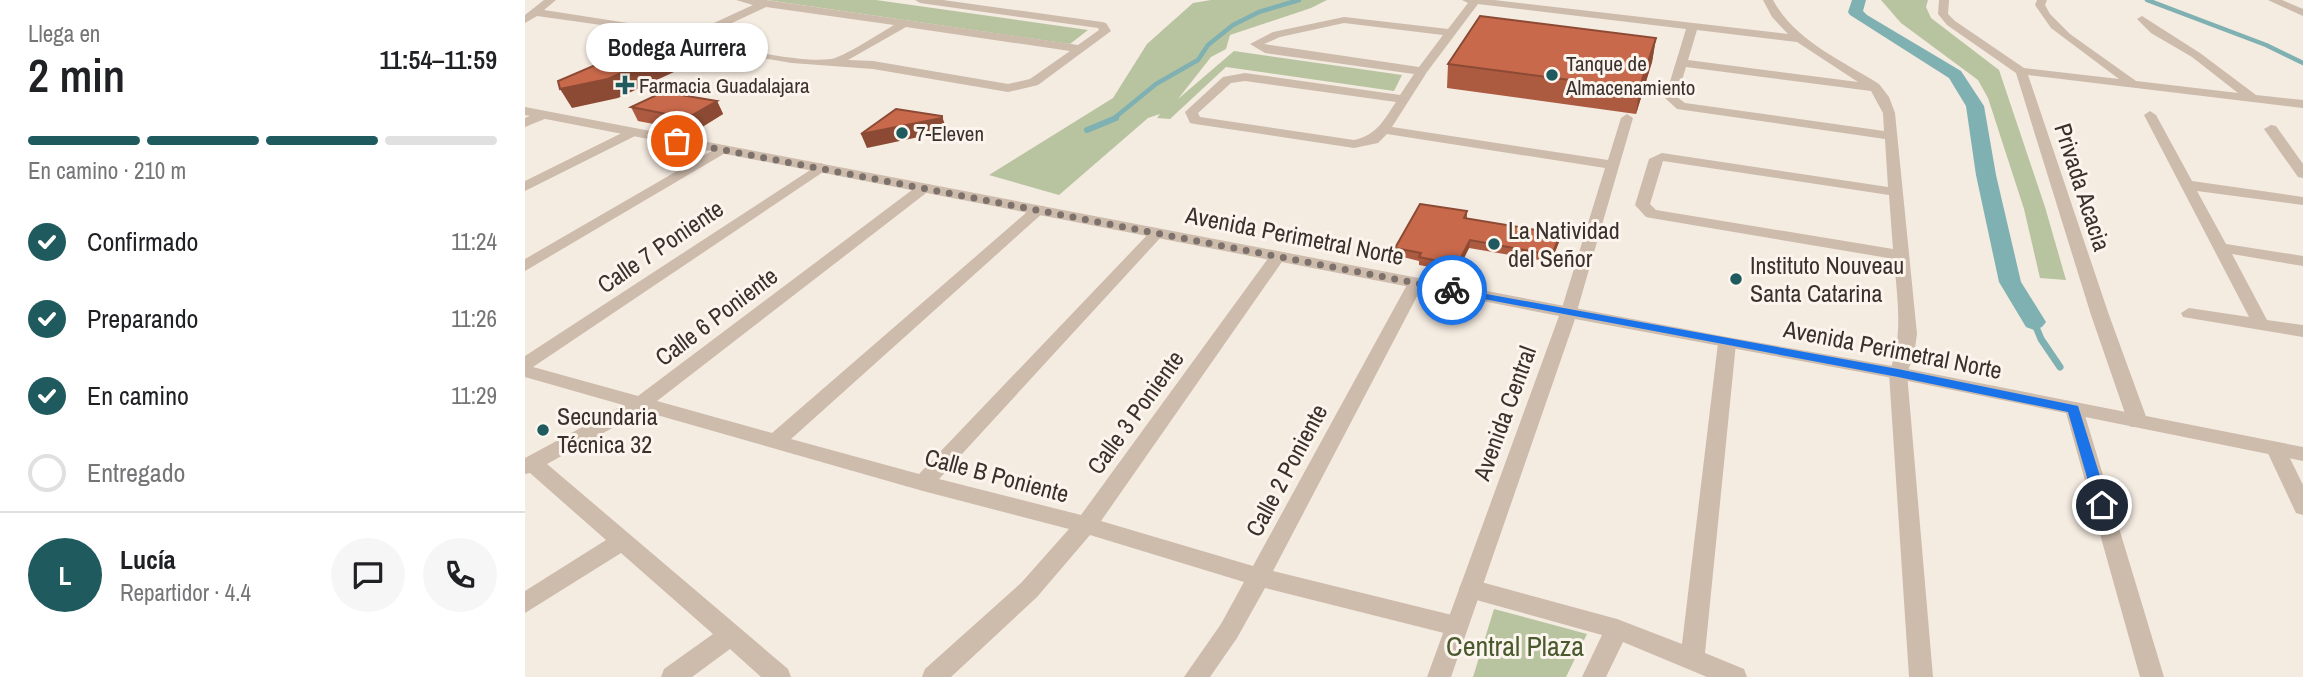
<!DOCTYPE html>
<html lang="es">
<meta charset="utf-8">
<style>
:root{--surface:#fff;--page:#f6f6f6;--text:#202124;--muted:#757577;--line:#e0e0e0;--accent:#1f5a5e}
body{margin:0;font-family:"Archivo Narrow",sans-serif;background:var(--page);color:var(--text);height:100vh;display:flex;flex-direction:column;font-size:26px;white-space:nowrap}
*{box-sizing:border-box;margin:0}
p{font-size:23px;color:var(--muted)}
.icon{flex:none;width:38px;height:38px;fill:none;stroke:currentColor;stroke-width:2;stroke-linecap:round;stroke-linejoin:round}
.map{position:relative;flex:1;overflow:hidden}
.side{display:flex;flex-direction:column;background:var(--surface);width:525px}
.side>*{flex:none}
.pin{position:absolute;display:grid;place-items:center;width:60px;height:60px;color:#fff;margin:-30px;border:4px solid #fff;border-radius:50%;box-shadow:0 2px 7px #0007}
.courier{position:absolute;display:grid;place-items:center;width:70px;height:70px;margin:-35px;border:5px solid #1a73e8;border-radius:50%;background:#fff;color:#222;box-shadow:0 2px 9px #0007}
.bubble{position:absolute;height:49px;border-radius:24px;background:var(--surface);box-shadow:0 2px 5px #0004;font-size:23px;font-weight:600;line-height:49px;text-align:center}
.overview em{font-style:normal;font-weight:600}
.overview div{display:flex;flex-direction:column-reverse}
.overview{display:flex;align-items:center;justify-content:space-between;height:119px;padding:0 28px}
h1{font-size:46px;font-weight:600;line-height:52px}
.bar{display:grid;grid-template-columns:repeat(4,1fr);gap:10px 7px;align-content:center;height:84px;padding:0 28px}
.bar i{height:9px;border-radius:5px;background:var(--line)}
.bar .active{background:var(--accent)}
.bar p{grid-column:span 4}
.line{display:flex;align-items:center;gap:18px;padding:0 28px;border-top:2px solid var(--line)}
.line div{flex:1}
.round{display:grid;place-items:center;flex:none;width:74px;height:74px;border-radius:37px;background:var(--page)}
ol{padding:0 28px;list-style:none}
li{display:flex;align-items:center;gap:21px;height:77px}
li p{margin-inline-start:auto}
li .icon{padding:7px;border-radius:50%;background:var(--accent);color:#fff;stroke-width:4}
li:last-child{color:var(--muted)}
li i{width:38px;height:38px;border:4px solid var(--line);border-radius:50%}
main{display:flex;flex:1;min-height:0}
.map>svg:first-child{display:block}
.green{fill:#b8c4a0}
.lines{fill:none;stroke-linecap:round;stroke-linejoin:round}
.stream-far2{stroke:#7fb0b2;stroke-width:4.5}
.stream-far1{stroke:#7fb0b2;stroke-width:6}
.stream{stroke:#7fb0b2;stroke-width:7}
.canal{fill:#7fb0b2;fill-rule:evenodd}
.minor{fill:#cdbbac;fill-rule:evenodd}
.tertiary{fill:#cdbbac;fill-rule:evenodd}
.wall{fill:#ac5a40}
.shaded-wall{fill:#8c4a34}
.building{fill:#c8694b;stroke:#8c4a34;stroke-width:2}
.route{fill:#1a73e8}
.done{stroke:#7c716b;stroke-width:7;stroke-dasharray:0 12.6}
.poi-dot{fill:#1f5a5e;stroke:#fbf5ee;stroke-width:2.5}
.labels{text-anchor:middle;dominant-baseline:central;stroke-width:6;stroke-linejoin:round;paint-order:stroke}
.far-poi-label{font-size:21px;fill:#3b302b;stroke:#fbf5ee;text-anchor:start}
.street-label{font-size:24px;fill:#3b302b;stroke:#fbf5ee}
.poi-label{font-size:24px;fill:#3b302b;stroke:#fbf5ee;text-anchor:start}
.near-park-label{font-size:28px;fill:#4a5a2e;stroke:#fbf5ee}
</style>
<main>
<section class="side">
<div class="overview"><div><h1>2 min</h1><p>Llega en</p></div><em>11:54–11:59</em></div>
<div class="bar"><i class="active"></i><i class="active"></i><i class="active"></i><i></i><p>En camino · 210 m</p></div>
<ol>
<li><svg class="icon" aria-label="check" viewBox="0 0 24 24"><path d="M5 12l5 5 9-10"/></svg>Confirmado<p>11:24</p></li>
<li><svg class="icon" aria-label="check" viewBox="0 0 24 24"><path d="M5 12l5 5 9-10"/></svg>Preparando<p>11:26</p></li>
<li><svg class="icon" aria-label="check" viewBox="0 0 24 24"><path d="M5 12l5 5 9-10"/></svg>En camino<p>11:29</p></li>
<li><i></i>Entregado</li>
</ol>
<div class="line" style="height:126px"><b class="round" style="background:var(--accent);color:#fff">L</b><div><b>Lucía</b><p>Repartidor · 4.4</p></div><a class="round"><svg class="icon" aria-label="chat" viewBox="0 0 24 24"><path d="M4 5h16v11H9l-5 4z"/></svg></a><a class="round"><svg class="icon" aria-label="phone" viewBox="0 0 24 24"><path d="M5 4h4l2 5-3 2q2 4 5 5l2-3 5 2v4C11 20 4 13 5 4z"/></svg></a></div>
</section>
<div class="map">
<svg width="1778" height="677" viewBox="0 0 1778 677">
<rect width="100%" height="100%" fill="#f4ebe1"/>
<g class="green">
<polygon points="242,0 351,0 563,30 545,44"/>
<polygon points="686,0 802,0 786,8 705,35 701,49 686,57 653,99 709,51 877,75 869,91 701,67 645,119 632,118 635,114 623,118 534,195 464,175 588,98 622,44 668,3"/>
<polygon points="1356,0 1403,0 1401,7 1406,18 1474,70 1520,207 1541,280 1515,278 1499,209 1463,98 1453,80 1376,23"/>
<polygon points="969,609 1062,634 1041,677 948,677"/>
</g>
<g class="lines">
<g class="stream-far2">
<polyline points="1622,0 1741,45 1778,63"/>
<polyline points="587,120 631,84 673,60 683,45 708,25 734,12 774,0"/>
</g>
<polyline class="stream-far1" points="562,130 591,118"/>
<polyline class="stream" points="1509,322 1516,339 1535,367"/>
<polygon class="canal" points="1327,0 1341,0 1338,11 1342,15 1436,71 1459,106 1471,175 1496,282 1521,322 1517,327 1509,330 1501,327 1474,282 1451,175 1441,106 1424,78 1325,15 1323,12"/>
<g class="minor">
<path d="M19 0H31L19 10 167 33 228 5 211 0H241L553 45 574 30 573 28 395 3 390 0H418L577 22 581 23 586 31 513 85 483 92 348 69 267 63 196 51 155 36 12 16 0 23V15ZM241 7 369 25C355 33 319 57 306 59 274 63 207 48 177 37ZM381 27 545 51 505 79 483 84 348 61 323 60Z"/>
<path d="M937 0H969L1263 34 1247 17 1238 0H1248C1270 41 1316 60 1354 84L1364 97 1370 113 1392 334 1389 355 1382 373 1408 677H1384L1364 373C1379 336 1372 298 1369 259L1126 218 1121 217 1110 205 1124 159 1137 153 1363 187 1360 139 1152 109 1140 98 1161 29 953 4 902 72 867 127 1083 160 1096 118 1102 114 1108 118 1052 311 1044 316 1036 311 1080 168 862 134 853 143 829 148 670 124 665 123 660 112 698 77 720 73 875 95 889 74 740 53 725 44 748 32 819 17 923 29 943 3ZM819 23 918 35 894 67 739 44 755 37ZM1172 30 1272 42 1333 82 1163 60ZM1161 67 1346 91 1358 113 1359 131 1160 103 1152 97ZM720 81 871 102C859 120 852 135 829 140L675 117 673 113 706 83ZM1138 161 1364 195 1368 249 1131 210 1125 204Z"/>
<polygon points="1414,0 1424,0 1423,14 1430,21 1499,68 1594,79 1526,28 1510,5 1512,0 1522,0 1520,5 1525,14 1545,34 1611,81 1713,93 1667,57 1626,33 1612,19 1617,16 1675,53 1731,95 1778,100 1778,108 1503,75 1584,315 1623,422 1620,427 1606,427 1603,422 1566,315 1491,73 1422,25 1413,14"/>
<polygon points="1743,0 1757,0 1778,9 1778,16"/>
<polygon points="17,111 22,112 22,118 0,127 0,118"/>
<polygon points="1625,111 1631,115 1667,181 1778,197 1778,205 1672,191 1701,244 1778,256 1778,266 1707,254 1742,320 1778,325 1778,337 1658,317 1656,313 1664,308 1724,317 1619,115"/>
<polygon points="1746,125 1751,126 1778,164 1778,178 1773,177 1739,129"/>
<polygon points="107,128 112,129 112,135 0,191 0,181"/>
<polygon points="197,145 202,146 202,152 0,271 0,259"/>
<polygon points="296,163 303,167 301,170 8,367 113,396 395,184 405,184 405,190 132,401 247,433 509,206 519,206 521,209 519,212 266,439 394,474 627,230 637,230 640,233 637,236 414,479 556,515 747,253 759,253 761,256 576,521 728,566 883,283 885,280 897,280 899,283 748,571 931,616 939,619 943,626 939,633 931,636 740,588 712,638 685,677 659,677 696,624 719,582 565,535 512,597 426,677 397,677 400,669 496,583 544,529 398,491 118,411 22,464 263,669 266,677 236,677 205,649 167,677 136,677 139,669 188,634 96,553 0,613 0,591 81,540 5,473 0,474 0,458 98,405 0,377 0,356"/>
<polygon points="1202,337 1211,343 1180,653 1219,669 1222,677 1182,677 1098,642 1081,677 1057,677 1077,635 937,596 934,589 937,582 945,579 1092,619 1157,644 1193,343"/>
<polygon points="1549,402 1556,404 1558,409 1639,677 1615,677 1540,409 1542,404"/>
<polygon points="1751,442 1758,444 1778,485 1778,515 1771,513 1741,449 1744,444"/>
</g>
<polygon class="tertiary" points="0,107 1202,337 1373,367 1778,447 1778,461 1373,379 1050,319 926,677 902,677 1034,316 0,115"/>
</g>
<g class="wall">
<polygon points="1131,38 1127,62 1111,114 922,88 923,64"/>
<polygon points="192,101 198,114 169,132 113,121 106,107"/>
<polygon points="942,211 942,219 1035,234 1034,242 1026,262 944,248 932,272 894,265 894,261 870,255 870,248"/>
</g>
<g class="shaded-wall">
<polygon points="1131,38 1127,62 1111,114 1114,89"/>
<polygon points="139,53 149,72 93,98 47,108 35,89"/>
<polygon points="192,101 198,114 169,132 162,118"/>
<polygon points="417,116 422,131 342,148 336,134"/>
<polygon points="1035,234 1034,242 1026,262 1027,255"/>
<polygon points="945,240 944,248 932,272 932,265"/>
</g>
<g class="building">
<polygon points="955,16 1131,38 1114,89 923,64"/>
<polygon points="110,48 139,53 83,79 35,89 33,81"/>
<polygon points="138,92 192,101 162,118 106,107"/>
<polygon points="371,109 417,116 417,118 336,134"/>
<polygon points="895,204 942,211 939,218 1035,234 1027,255 945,240 932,265 894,257 896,253 870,248"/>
</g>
<polygon class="route" points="923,287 1373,369 1553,406 1584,505 1577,510 1570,505 1543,412 1373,377 927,293 923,292"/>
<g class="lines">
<polyline class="done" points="152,141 927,290"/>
</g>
<g class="poi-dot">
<circle cx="1027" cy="75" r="7"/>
<path d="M96.5 74.5h7v7h7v7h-7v7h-7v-7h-7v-7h7z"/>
<circle cx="377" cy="133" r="7"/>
<circle cx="969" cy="244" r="7"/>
<circle cx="1211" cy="279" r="7"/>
<circle cx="18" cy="430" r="7"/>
</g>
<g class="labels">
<g class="far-poi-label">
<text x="1041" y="63">Tanque de<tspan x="1041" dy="24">Almacenamiento</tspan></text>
<text x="114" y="85">Farmacia Guadalajara</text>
<text x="391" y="133">7-Eleven</text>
</g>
<g class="street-label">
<text transform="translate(1558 187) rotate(72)">Privada Acacia</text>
<text transform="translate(770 235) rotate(11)">Avenida Perimetral Norte</text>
<text transform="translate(135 246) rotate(-34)">Calle 7 Poniente</text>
<text transform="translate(191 316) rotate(-37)">Calle 6 Poniente</text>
<text transform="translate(1368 349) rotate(11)">Avenida Perimetral Norte</text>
<text transform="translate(610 412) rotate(-54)">Calle 3 Poniente</text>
<text transform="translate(979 413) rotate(-70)">Avenida Central</text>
<text transform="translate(761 470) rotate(-62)">Calle 2 Poniente</text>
<text transform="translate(472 475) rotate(15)">Calle B Poniente</text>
</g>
<g class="poi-label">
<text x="983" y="230">La Natividad<tspan x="983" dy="28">del Señor</tspan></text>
<text x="1225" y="265">Instituto Nouveau<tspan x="1225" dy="28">Santa Catarina</tspan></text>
<text x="32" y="416">Secundaria<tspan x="32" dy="28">Técnica 32</tspan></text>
</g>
<g class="near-park-label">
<text x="990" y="646">Central Plaza</text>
</g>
</g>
</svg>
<div class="pin" style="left:152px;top:141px;background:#ea580c"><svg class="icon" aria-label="bag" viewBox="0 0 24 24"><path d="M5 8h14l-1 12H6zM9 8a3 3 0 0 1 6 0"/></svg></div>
<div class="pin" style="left:1577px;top:505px;background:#1f2937"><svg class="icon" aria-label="home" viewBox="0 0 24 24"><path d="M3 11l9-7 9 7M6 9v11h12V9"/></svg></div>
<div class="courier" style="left:927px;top:290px"><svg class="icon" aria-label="bike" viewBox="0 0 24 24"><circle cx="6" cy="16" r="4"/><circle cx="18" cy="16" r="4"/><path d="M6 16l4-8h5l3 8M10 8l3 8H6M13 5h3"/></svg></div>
<div class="bubble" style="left:61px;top:23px;width:182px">Bodega Aurrera</div>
</div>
</main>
